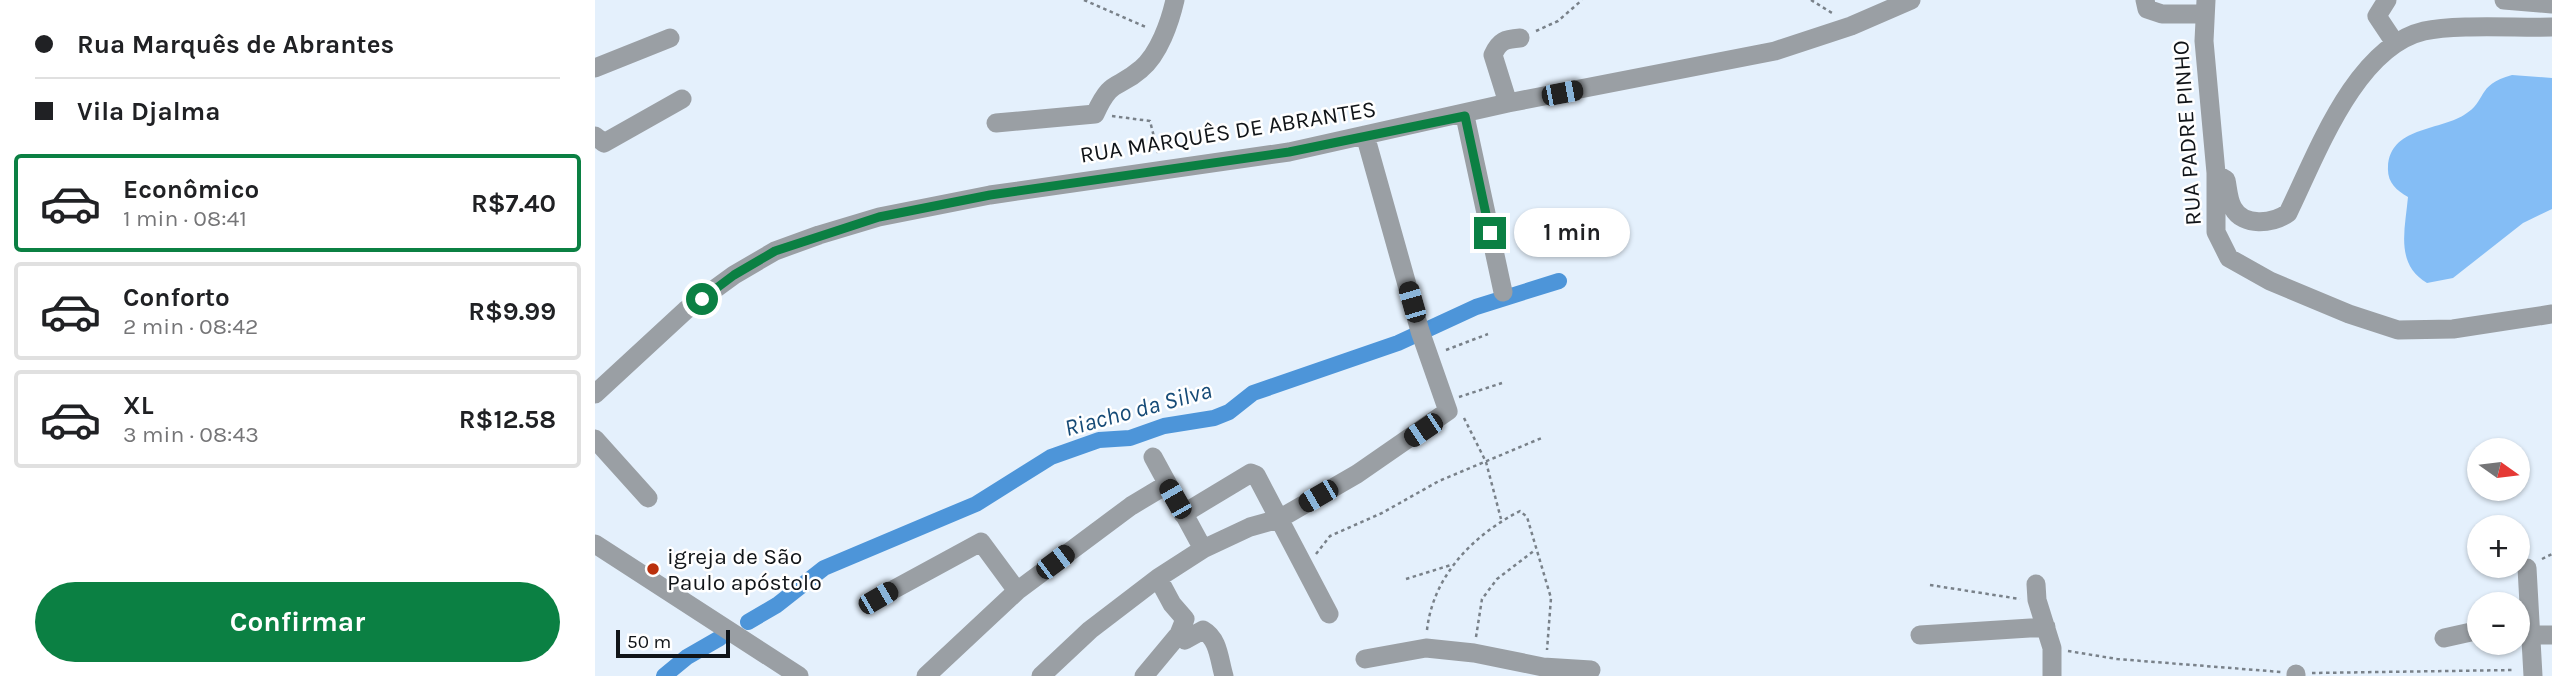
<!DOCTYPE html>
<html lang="pt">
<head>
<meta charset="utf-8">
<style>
  body { margin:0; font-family:Karla,sans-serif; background:#f2f2f2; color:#202124; height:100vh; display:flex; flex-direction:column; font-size:26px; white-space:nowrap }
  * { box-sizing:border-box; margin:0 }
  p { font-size:23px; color:#757577 }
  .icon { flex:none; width:38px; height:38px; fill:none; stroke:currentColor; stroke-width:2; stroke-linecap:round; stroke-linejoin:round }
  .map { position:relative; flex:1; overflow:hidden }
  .details { display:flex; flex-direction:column; background:#fff; width:595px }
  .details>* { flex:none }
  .banner { display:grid; align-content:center; height:154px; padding:0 35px; background:#fff }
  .needle { width:46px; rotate:104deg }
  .tools { position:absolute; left:1872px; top:438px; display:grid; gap:14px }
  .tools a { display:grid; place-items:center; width:63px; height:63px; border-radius:50%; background:#fff; box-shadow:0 2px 5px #0004; font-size:35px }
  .scale { position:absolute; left:21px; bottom:18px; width:114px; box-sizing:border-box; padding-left:7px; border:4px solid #101418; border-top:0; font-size:19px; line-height:24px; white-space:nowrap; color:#101418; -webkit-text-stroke:5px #fff; paint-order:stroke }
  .end { position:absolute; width:32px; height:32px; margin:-16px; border:9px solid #0b8043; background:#fff; box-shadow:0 0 0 4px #fff }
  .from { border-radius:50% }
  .bubble { position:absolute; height:49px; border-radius:24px; background:#fff; box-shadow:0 2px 5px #0004; font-size:23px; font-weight:700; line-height:49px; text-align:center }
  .car { position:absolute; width:21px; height:42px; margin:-21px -10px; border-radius:9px; box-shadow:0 0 5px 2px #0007; background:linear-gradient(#222 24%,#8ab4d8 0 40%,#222 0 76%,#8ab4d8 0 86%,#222 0) }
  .banner b { display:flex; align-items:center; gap:24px; height:66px; font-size:26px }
  .banner b+b { border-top:2px solid #e0e0e0 }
  .banner i { width:18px; height:18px; background:#202124 }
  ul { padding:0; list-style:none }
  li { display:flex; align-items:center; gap:21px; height:98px; margin:0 14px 10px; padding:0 21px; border:4px solid #e0e0e0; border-radius:7px }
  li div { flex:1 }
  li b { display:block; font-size:26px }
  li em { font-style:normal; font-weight:700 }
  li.current { border-color:#0b8043 }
  li>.icon { width:63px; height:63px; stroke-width:1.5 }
  .primary-button { display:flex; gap:14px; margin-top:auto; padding:14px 35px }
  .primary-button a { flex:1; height:80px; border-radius:42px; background:#0b8043; color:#fff; font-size:28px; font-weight:700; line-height:80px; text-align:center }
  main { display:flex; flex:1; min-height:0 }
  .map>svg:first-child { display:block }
</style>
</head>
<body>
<main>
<section class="details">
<div class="banner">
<b><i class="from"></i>Rua Marquês de Abrantes</b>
<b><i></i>Vila Djalma</b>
</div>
<ul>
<li class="current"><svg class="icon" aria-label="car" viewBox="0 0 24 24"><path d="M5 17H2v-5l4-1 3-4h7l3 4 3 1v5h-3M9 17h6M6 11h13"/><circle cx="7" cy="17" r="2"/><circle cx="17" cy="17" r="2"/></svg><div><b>Econômico</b><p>1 min · 08:41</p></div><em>R$7.40</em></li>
<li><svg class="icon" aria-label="car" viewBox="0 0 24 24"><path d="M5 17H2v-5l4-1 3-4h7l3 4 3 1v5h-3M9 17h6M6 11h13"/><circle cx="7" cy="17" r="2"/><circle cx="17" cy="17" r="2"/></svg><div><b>Conforto</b><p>2 min · 08:42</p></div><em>R$9.99</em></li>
<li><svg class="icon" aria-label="car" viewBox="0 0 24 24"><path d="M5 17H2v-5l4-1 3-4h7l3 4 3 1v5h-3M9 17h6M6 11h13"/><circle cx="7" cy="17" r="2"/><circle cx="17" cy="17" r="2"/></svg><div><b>XL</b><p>3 min · 08:43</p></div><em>R$12.58</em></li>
</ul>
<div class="primary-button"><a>Confirmar</a></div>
</section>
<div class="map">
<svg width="1957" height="676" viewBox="0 0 1957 676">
  <rect width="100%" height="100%" fill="#e4f0fc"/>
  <path fill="#84bdf5" d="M1917 75 1957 78V209L1928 223 1858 278 1832 283C1800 264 1810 230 1813 197 1801 190 1792 182 1793 167 1795 127 1843 131 1869 115 1893 101 1880 85 1917 75Z"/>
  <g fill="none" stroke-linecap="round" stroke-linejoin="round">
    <path stroke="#4d95d9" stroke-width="16" d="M153 622 182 605 229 568 381 504 456 457 504 440 535 438 569 426 619 418 634 412 658 393 803 343 881 307 964 281
      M69 676 92 657 125 638"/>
    <path stroke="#798189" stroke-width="2.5" stroke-dasharray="3.5 3.5" stroke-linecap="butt" d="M489 0 553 28
      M1216 0 1237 13
      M941 31 963 21 987 0
      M517 116 555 121 563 153
      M851 350 893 334
      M864 397 907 383
      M869 418 891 462 906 519
      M721 554 735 536 787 513 844 481 949 437
      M1947 559 1957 554
      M811 579 856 565
      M1335 585 1425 599
      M832 630C838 576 878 535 925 511L932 517 956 598 952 650
      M881 637 887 599 902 579 940 550
      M1473 651 1522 659 1686 672
      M1717 673 1920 670"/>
    <path stroke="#9a9fa4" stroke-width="19" d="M1550 0 1552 9 1567 14H1610
      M1611 0 1609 41 1621 173V232L1634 258 1675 281 1754 314 1803 330 1858 329 1957 314
      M1792 0 1782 16 1800 43
      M1909 0 1957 4
      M0 68 75 38
      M913 103 898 55C904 41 910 39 925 38
      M870 116 908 292
      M401 123 500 114C517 77 521 91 546 69 564 54 575 22 580 0
      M0 136 9 143 87 99
      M1621 174 1631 180C1633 189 1633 200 1638 208 1648 227 1678 224 1693 213 1721 156 1760 47 1829 31 1861 24 1922 28 1957 27
      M0 394 91 310 139 275 180 251 224 235 284 217 395 195 694 152 913 103 1180 51 1256 26 1316 0
      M0 439 53 498
      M558 457 608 549
      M588 514 656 473 661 475 734 614
      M0 544 204 676
      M1932 568 1938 676
      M563 578 577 604 590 619 584 634 590 640 608 630C624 639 624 660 629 676
      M1441 584 1442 600 1457 648V676
      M283 598 386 542 422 591
      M1325 635 1451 627
      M1936 635H1957
      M1849 638 1885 630
      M770 659 831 648 879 653 948 667 996 670
      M1701 674V676
      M331 676 422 591 536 506 571 485
      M446 676 495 630 563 578 608 549 655 527 684 519 762 474 853 411 825 331 770 135
      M549 676 584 634"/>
  </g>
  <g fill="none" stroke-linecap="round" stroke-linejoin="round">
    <path stroke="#0b8043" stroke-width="9" d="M107 299 139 275 180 251 284 217 395 195 694 152 870 116 895 233"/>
  </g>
  <circle fill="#ba300c" stroke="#fff" stroke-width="2.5" cx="58" cy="569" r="7"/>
  <g text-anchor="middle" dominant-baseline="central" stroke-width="5" stroke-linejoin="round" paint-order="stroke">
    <g font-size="23" fill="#101418" stroke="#fff">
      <text transform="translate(633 132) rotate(-9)">RUA MARQUÊS DE ABRANTES</text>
      <text transform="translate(1592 133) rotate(-94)">RUA PADRE PINHO</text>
    </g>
    <g font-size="23" fill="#101418" stroke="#fff" text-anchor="start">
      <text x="72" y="556">igreja de São<tspan x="72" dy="26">Paulo apóstolo</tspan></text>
    </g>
    <g font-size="24" font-style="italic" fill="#164b77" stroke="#fff">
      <text transform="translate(543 409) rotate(-15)">Riacho da Silva</text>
    </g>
  </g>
</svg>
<div class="tools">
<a><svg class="needle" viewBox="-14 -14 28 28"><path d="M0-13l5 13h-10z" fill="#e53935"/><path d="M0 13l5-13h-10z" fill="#757577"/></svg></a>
<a>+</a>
<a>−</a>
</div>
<div class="scale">50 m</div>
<i class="end from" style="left:107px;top:299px"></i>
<i class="end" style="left:895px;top:233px"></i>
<div class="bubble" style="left:919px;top:208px;width:116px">1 min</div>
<i class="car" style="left:967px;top:93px;rotate:79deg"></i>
<i class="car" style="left:817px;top:302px;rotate:344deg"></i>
<i class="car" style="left:828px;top:430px;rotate:236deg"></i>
<i class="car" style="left:723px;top:496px;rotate:240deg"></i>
<i class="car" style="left:580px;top:499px;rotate:330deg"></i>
<i class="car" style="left:460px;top:562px;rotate:53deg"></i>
<i class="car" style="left:283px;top:598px;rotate:60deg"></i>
</div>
</main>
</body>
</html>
